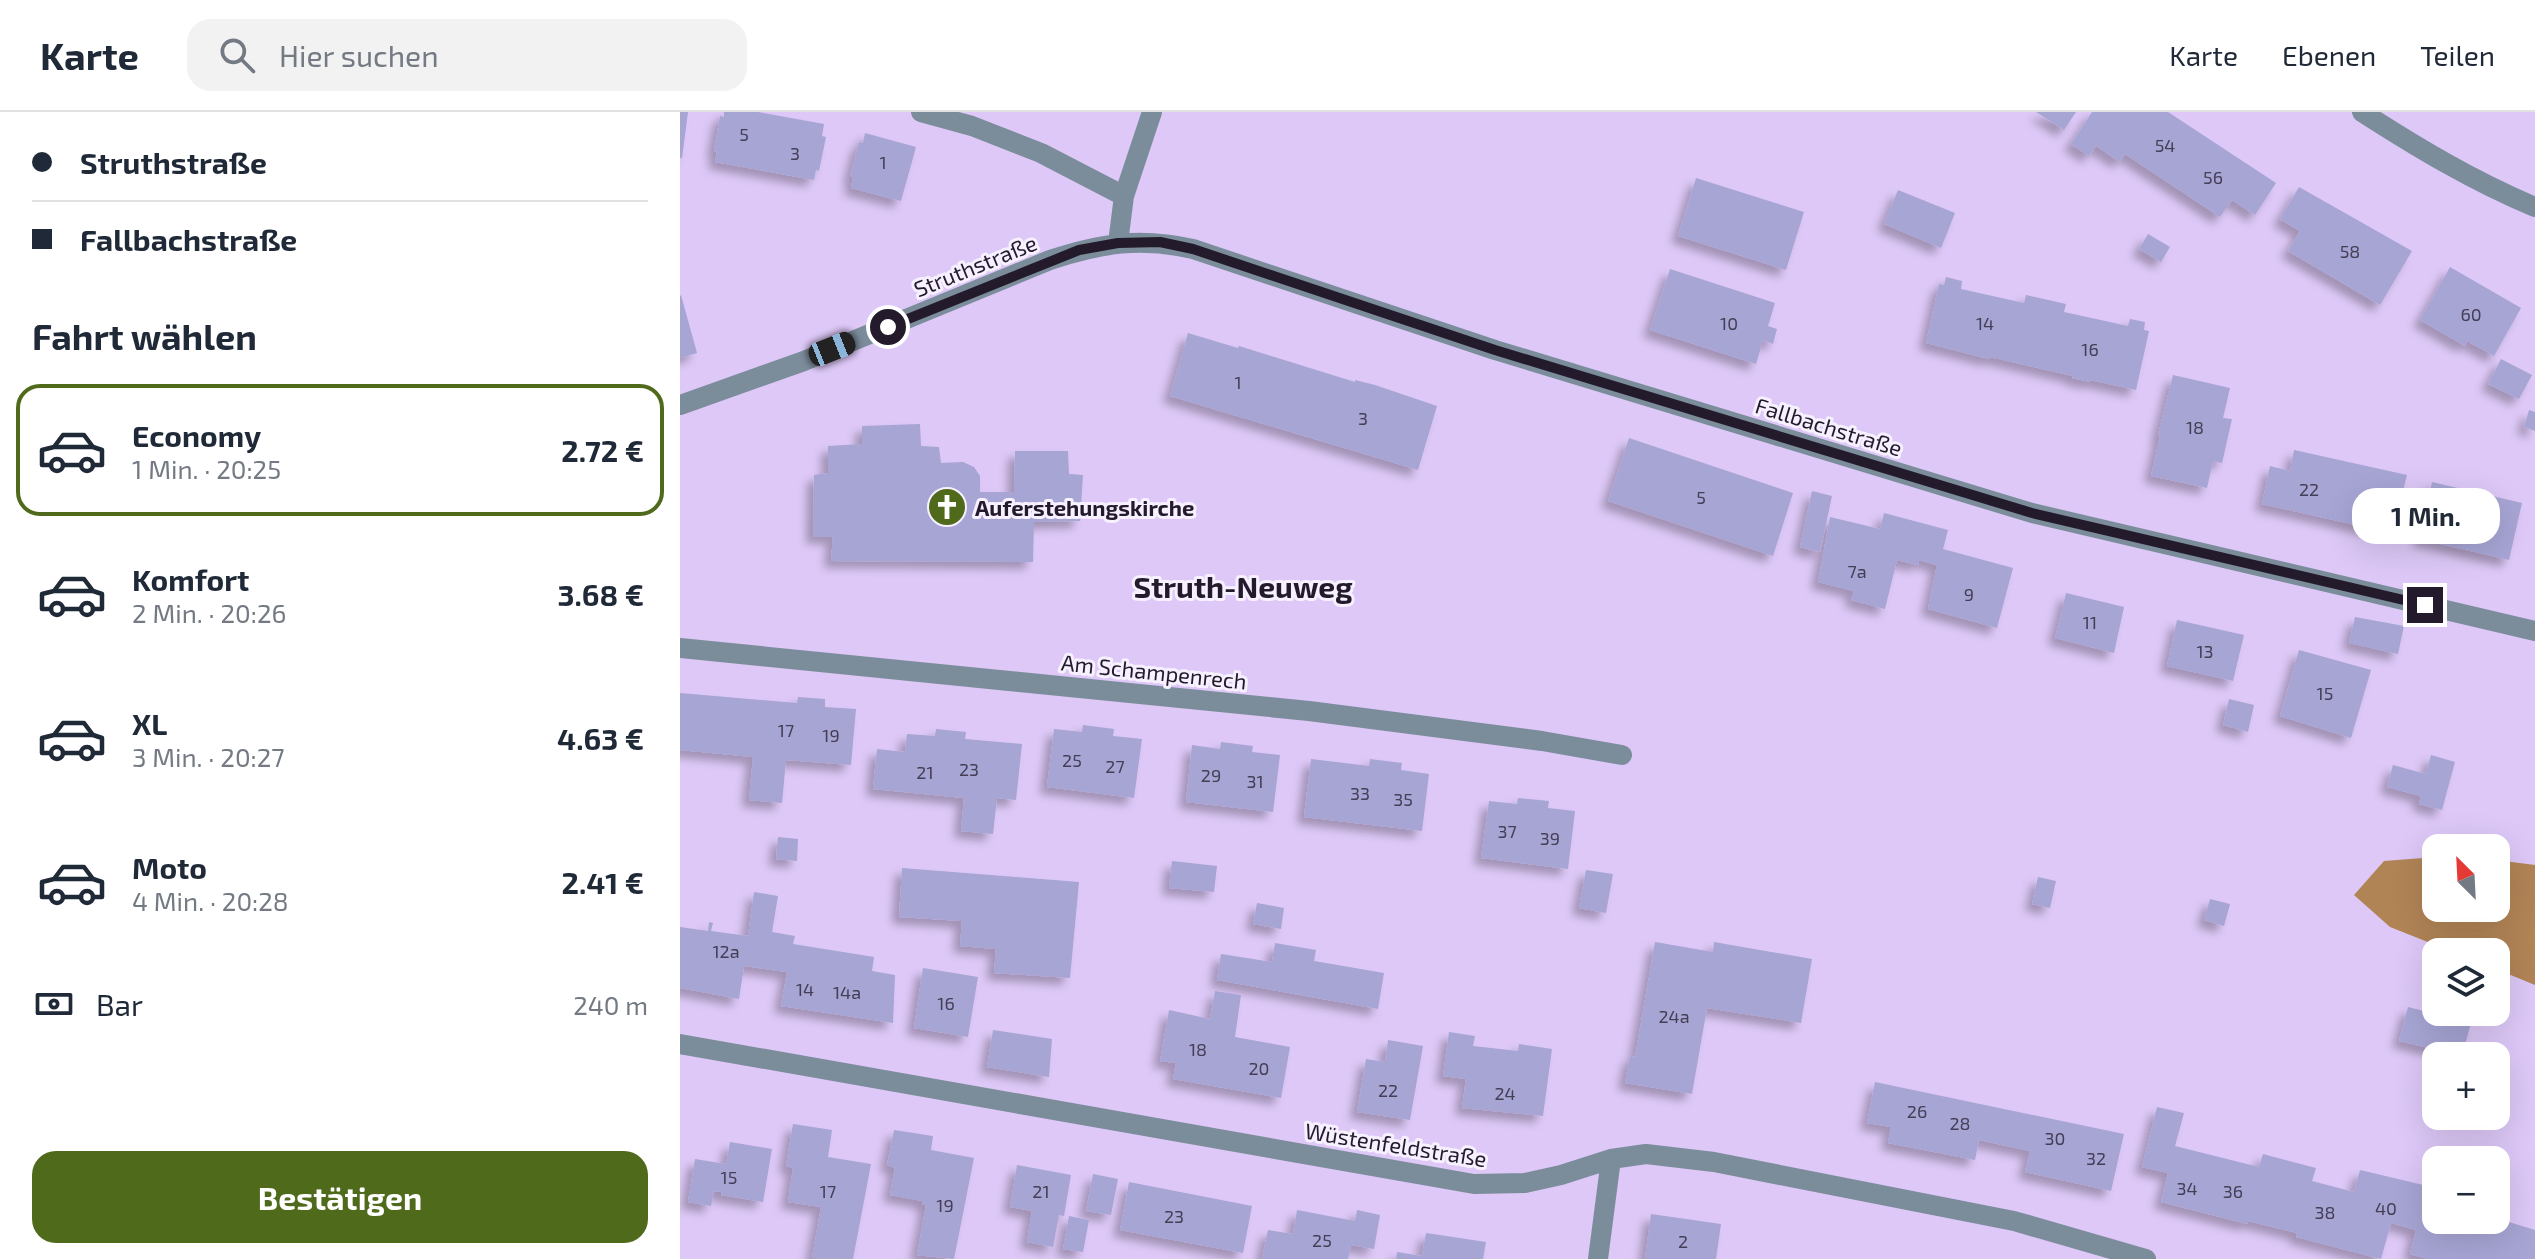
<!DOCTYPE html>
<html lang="de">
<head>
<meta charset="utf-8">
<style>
  body { margin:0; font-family:"Exo 2",sans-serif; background:#f2f2f3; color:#1f2937; height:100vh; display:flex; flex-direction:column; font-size:30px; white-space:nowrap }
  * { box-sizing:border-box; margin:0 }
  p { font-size:26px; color:#747a83 }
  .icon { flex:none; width:44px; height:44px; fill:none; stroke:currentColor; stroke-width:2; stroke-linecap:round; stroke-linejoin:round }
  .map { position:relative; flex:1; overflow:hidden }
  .drawer { display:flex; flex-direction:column; background:#fff; width:680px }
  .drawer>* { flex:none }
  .hud { display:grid; align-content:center; height:176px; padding:0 32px; background:#fff }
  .needle { width:52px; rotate:336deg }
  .fabs { position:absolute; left:1742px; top:722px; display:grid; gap:16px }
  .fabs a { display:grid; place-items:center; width:88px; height:88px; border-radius:16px; background:#fff; box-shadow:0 8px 32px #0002; font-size:40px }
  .end { position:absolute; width:36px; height:36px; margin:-18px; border:10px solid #231b2c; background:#fff; box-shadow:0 0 0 4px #fff }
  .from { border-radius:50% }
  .bubble { position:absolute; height:56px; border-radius:24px; background:#fff; box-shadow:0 8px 32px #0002; font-size:26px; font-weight:700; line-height:56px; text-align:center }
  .car { position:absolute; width:24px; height:48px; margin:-24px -12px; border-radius:10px; box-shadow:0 0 6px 2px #0007; background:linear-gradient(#222 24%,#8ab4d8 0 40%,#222 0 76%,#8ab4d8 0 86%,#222 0) }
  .hud b { display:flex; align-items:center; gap:28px; height:76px; font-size:30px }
  .hud b+b { border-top:2px solid #e0e1e3 }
  .hud i { width:20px; height:20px; background:#1f2937 }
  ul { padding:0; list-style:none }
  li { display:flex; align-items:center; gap:24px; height:132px; margin:0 16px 12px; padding:0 16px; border:4px solid transparent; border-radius:24px }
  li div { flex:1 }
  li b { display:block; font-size:30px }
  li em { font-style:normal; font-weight:700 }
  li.active { border-color:#506a1b }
  li>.icon { width:72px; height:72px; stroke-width:1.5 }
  h2 { padding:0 32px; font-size:36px; line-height:96px }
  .pay { display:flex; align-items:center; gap:20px; height:88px; padding:0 32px; font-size:30px }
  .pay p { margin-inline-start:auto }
  .action { display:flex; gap:16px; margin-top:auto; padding:16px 32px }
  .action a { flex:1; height:92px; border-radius:24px; background:#506a1b; color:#fff; font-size:32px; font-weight:700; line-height:92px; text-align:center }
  header { display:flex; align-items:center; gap:48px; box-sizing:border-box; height:112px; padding:0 40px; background:#fff; border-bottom:2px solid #e0e1e3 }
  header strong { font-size:38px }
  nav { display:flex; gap:44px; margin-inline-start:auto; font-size:28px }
  .search { width:560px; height:72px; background:#f2f2f3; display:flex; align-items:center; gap:20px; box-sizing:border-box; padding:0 28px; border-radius:24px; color:#747a83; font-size:30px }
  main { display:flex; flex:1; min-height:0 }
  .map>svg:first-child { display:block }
</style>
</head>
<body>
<header>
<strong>Karte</strong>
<div class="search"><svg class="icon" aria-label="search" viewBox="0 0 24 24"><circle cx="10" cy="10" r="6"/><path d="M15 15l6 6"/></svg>Hier suchen</div>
<nav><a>Karte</a><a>Ebenen</a><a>Teilen</a></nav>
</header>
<main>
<section class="drawer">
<div class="hud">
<b><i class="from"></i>Struthstraße</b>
<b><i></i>Fallbachstraße</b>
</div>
<h2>Fahrt wählen</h2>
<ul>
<li class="active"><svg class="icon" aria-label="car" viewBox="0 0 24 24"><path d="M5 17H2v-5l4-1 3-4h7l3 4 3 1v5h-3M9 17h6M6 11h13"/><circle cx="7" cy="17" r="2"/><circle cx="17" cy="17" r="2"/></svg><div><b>Economy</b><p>1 Min. · 20:25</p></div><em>2.72 €</em></li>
<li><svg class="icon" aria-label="car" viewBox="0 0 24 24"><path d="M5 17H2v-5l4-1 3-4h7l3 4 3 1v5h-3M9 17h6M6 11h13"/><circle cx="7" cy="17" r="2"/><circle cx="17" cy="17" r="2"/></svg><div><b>Komfort</b><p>2 Min. · 20:26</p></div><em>3.68 €</em></li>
<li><svg class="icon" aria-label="car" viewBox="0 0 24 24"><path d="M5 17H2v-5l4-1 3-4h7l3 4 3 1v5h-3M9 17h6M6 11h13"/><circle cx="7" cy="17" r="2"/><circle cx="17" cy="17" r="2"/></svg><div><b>XL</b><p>3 Min. · 20:27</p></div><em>4.63 €</em></li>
<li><svg class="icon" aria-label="car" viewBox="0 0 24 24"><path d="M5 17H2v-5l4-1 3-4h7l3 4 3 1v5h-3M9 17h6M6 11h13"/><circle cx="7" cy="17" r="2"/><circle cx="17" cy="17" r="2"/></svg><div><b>Moto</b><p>4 Min. · 20:28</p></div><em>2.41 €</em></li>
</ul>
<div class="pay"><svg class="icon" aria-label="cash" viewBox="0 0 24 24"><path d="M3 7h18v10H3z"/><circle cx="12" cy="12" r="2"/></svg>Bar<p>240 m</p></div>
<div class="action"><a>Bestätigen</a></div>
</section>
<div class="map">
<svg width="1855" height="1147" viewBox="0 0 1855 1147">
  <defs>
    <filter id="shadow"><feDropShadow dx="-7" dy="7" stdDeviation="4" flood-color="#0004"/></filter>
  </defs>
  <rect width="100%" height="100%" fill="#ddc8f7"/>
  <path fill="#b18456" d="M1756 745V796H1816V748L1855 753V873L1816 857V840H1773L1710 815 1674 783 1704 749Z"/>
  <path fill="#a7a5d4" filter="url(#shadow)" d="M0 0H8L2 46H0Z
    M44 0H78L144 12 142 24 146 25 139 59 136 58 134 68 35 50 37 40 34 39 40 4 44 5Z
    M1356 0H1396L1384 18Z
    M1412 0H1488L1596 71 1575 103 1552 88 1540 105 1445 42 1440 50 1416 34 1409 44 1391 32Z
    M185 21 236 35 221 89 171 76 173 65H170L179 30 183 31Z
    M1016 66 1124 100 1106 158 998 124Z
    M1619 75 1732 139 1700 193 1608 139 1620 119 1600 107Z
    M1218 78 1275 101 1261 136 1204 112Z
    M1468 122 1490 135 1481 150 1459 137Z
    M1770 155 1841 196 1814 244 1787 229 1785 234 1740 208Z
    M990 157 1095 191 1088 214 1097 217 1093 232 1083 228 1076 252 970 218Z
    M1266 165 1282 169 1281 177 1344 191 1346 183 1386 192 1384 200 1448 214 1450 207 1465 210 1464 218 1469 219 1456 278 1410 268V270L1392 266 1393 264 1310 245 1309 247 1246 231 1259 172 1264 173Z
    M1 183 17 241 0 246V184Z
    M508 221 558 236 559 234 675 270V268L695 273 757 294 738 358 490 284Z
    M1821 247 1852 263 1839 287 1808 272Z
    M1493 263 1550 276 1543 306 1552 307 1542 351 1533 349 1527 376 1471 364 1480 324 1478 323Z
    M1849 298 1855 300V319L1844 315Z
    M240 312 241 334 259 335 261 351 283 350 294 355 300 364V380H334L335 339H388L389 362 403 363 400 409 354 410 353 450 151 449 153 425H133L134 363 148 361V334L182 332V314Z
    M949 326 1113 381 1093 444 928 389Z
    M1614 338 1727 363 1716 407 1696 402 1693 417 1582 392 1590 354 1610 359Z
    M1752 370 1842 391 1829 448 1739 427Z
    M1132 379 1152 384 1140 440 1120 435Z
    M1204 401 1268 418 1263 437 1333 456 1317 516 1248 497 1257 453 1239 448 1238 453 1217 448 1205 497 1171 488 1174 479 1138 470 1150 405 1200 417Z
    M1386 481 1444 495 1434 541 1375 526Z
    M1675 505 1724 514 1718 542 1669 531Z
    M1497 508 1564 523 1553 569 1487 554Z
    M1619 538 1691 558 1671 626 1600 604Z
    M0 581 117 591 118 585 145 587V595L176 597 171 653 106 648 102 691 69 688 73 645 0 638Z
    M1549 587 1574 593 1568 620 1543 613Z
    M403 613 434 617 433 624 462 627 454 686 367 675 374 617 402 620Z
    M256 617 286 620 285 627 342 632 336 688 317 686 313 722 281 719 284 686 193 677 197 637 225 640 227 622 255 624Z
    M541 630 573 634 572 640 600 643 593 700 506 690 512 633 540 637Z
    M1751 643 1775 650 1762 698 1739 692 1741 684 1707 675 1713 653 1746 662Z
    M631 647 689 654 690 647 722 651 721 658 749 662 742 719 624 705Z
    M838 686 869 689 868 696 895 699 888 757 801 746 809 689 837 692Z
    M98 725 118 727 117 749 96 747Z
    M492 749 537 754 534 780 489 776Z
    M222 756 399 770 390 866 314 861 316 837 280 834 282 809 219 805Z
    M906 758 933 762 926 801 899 796Z
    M1358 765 1376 769 1370 796 1352 792Z
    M74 780 98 784 92 820 115 824 113 832 194 845 192 859 215 863 213 911 101 894 107 860 64 854 59 887 0 876V815L28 819 29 810 33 811 31 819 68 824Z
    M1530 787 1550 792 1544 814 1524 808Z
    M577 791 604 796 601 817 573 812Z
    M975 830 1033 840 1034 830 1132 847 1121 911 1027 896 1012 982 945 971 950 944 955 945Z
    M595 831 636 838 634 849 704 861 698 897 537 868 541 842 592 850Z
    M243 856 298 865 288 925 234 916Z
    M535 879 561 883 555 925 610 935 601 986 493 967 496 951 480 949 489 898 530 907Z
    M1728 895 1791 911 1782 944 1719 929Z
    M313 918 372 927 369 965 307 955Z
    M769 920 795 924 793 934 838 939 839 932 872 937 863 1004 782 996 786 967 763 964Z
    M708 928 743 934 730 1008 677 1000 686 947 705 950Z
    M1195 970 1444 1022 1431 1079 1345 1060 1350 1039 1299 1028 1295 1048 1208 1031 1211 1015 1187 1011Z
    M1477 995 1504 1001 1495 1034 1579 1055 1583 1042 1609 1049 1636 1056 1632 1069 1674 1080 1680 1058 1756 1076V1108L1816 1106 1855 1118V1147H1748L1730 1142 1736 1118 1711 1111 1701 1147 1616 1125 1617 1121 1568 1109 1567 1112 1481 1090 1488 1061 1462 1055Z
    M113 1012 152 1018 148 1045 191 1052 173 1147 132 1146 141 1095 108 1090 113 1056 106 1054Z
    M214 1018 253 1024 251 1038 294 1046 274 1147 237 1143 246 1093 242 1092V1089L210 1083 215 1056 207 1053Z
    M50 1030 92 1037 83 1090 41 1083 42 1080 34 1079 31 1094 8 1090 15 1047 46 1052Z
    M337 1053 391 1063 384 1104 379 1103 373 1135 347 1130 352 1099 330 1095Z
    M413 1062 438 1067 431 1103 406 1099Z
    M449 1070 572 1094 563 1141 440 1118Z
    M617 1098 675 1109 677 1098 700 1103 694 1137 671 1133 668 1147H582L588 1118 613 1122Z
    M971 1102 1041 1112 1036 1147H965Z
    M389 1104 409 1108 403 1140 383 1137Z
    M746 1121 806 1130 803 1147H716L717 1140 742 1144Z"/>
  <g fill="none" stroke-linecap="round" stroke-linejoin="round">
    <path stroke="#7b8c9b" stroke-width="20" d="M241 0 292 14 361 41 444 84
      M1682 0C1738 36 1793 69 1855 95
      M438 131 444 84 472 0
      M0 293 124 249 370 148C421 131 461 125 513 137L815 238 1352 401 1855 519
      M0 536 629 599 862 629 942 643
      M0 932 794 1072 845 1071 881 1063 931 1047 966 1042 1034 1050 1334 1109 1466 1147
      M918 1147 931 1047"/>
  </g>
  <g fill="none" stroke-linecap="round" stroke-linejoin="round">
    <path stroke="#231b2c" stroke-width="10" d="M208 215 399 138 438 131 480 130 513 137 815 238 1352 401 1745 493"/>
  </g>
  <defs>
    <g id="church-disc" transform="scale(2)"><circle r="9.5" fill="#506a1b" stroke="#f7f0ff"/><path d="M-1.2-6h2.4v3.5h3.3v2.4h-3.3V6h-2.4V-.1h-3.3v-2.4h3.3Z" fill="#fff"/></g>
  </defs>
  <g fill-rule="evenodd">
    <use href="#church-disc" x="267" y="395"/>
  </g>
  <g text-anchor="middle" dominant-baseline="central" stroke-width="6" stroke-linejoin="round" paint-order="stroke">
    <g font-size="18" fill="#443e56">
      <text x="64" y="22">5</text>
      <text x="1485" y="33">54</text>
      <text x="115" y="41">3</text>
      <text x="203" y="50">1</text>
      <text x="1533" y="65">56</text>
      <text x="1670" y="139">58</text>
      <text x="1791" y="202">60</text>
      <text x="1049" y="211">10</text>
      <text x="1305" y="211">14</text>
      <text x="1410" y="237">16</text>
      <text x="558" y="270">1</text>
      <text x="683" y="306">3</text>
      <text x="1515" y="315">18</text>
      <text x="1629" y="377">22</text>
      <text x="1021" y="385">5</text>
      <text x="1177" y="459">7a</text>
      <text x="1289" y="482">9</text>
      <text x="1410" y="510">11</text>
      <text x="1525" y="539">13</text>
      <text x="1645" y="581">15</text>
      <text x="106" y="618">17</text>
      <text x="151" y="623">19</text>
      <text x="392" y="648">25</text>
      <text x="435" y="654">27</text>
      <text x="289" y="657">23</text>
      <text x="245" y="660">21</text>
      <text x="531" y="663">29</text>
      <text x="575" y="669">31</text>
      <text x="680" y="681">33</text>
      <text x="723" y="687">35</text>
      <text x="827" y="719">37</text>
      <text x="870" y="726">39</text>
      <text x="46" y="839">12a</text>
      <text x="125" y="877">14</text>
      <text x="167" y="880">14a</text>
      <text x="266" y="891">16</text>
      <text x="994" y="904">24a</text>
      <text x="518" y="937">18</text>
      <text x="579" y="956">20</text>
      <text x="708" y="978">22</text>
      <text x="825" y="981">24</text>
      <text x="1237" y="999">26</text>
      <text x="1280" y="1011">28</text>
      <text x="1375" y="1026">30</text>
      <text x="1416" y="1046">32</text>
      <text x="49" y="1065">15</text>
      <text x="1507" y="1076">34</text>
      <text x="148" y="1079">17</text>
      <text x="361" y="1079">21</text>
      <text x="1553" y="1079">36</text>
      <text x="265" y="1093">19</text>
      <text x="1706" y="1096">40</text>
      <text x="1645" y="1100">38</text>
      <text x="494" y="1104">23</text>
      <text x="642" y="1128">25</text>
      <text x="1003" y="1129">2</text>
    </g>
    <g font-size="22" fill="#231b2c" stroke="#f7f0ff">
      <text transform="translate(295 153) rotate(-22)">Struthstraße</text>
      <text transform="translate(1149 314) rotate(17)">Fallbachstraße</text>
      <text transform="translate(474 559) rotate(6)">Am Schampenrech</text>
      <text transform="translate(716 1032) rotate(9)">Wüstenfeldstraße</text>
    </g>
    <g font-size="22" font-weight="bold" fill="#231b2c" stroke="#f7f0ff" text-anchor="start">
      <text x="295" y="395">Auferstehungskirche</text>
    </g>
    <g font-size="30" font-weight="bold" fill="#231b2c" stroke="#f7f0ff">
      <text x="563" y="474">Struth-Neuweg</text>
    </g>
  </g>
</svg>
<div class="fabs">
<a><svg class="needle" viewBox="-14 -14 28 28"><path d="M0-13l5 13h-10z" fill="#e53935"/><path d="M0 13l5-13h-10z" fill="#747a83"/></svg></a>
<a><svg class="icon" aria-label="layers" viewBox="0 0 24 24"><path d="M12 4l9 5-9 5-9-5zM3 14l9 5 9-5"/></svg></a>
<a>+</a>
<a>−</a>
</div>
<i class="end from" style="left:208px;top:215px"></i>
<i class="end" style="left:1745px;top:493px"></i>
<div class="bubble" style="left:1672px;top:376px;width:148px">1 Min.</div>
<i class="car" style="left:152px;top:237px;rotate:68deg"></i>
</div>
</main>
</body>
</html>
